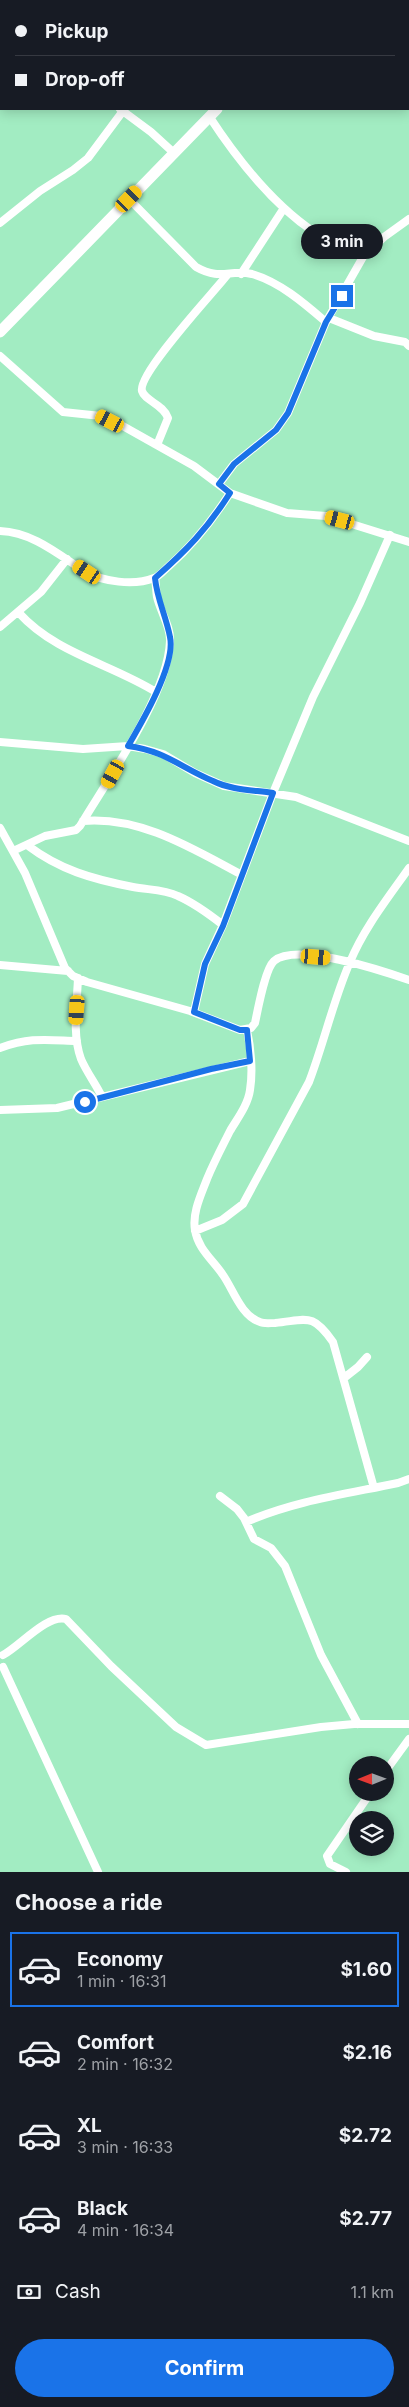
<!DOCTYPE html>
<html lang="en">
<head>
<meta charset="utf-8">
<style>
  body { margin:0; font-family:Inter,sans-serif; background:#20242c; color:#f1f3f6; height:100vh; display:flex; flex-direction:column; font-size:19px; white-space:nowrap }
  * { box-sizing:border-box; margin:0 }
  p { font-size:16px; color:#9ea1a6 }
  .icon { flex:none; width:28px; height:28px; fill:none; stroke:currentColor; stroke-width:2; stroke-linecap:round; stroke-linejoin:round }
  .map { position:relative; height:1872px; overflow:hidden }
  .drawer { display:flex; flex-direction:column; background:#171b24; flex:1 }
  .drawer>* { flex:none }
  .guide { position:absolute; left:0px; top:0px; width:410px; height:110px; box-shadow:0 2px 12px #0003; display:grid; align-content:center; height:110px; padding:0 15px; background:#171b24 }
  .needle { width:32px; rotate:269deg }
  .buttons { position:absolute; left:349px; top:1756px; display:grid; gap:10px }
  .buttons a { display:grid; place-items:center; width:45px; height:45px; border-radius:50%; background:#171b24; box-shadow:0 2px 12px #0003; font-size:25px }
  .end { position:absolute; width:22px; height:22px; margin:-11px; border:6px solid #1a73e8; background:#fff; box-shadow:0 0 0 2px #fff }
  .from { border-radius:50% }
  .bubble { position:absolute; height:35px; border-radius:18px; background:#171b24; box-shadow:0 2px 12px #0003; font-size:16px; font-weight:700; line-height:35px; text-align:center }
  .car { position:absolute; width:15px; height:30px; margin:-15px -8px; border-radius:6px; box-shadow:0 0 4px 1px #0007; background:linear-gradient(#f5c518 24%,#345 0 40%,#f5c518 0 76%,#345 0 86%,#f5c518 0) }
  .guide b { display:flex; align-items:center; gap:18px; height:48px; font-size:19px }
  .guide b+b { border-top:1px solid #363941 }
  .guide i { width:12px; height:12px; background:#f1f3f6 }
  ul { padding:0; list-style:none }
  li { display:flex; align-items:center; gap:15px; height:75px; margin:0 10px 8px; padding:0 5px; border:2px solid transparent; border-radius:0px }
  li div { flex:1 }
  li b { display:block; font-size:19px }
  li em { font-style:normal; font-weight:700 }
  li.selected { border-color:#1a73e8 }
  li>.icon { width:45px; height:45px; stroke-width:1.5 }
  h2 { padding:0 15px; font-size:22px; line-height:60px }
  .pay { display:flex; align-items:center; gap:12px; height:55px; padding:0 15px; font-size:19px }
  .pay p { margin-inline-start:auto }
  .action { display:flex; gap:10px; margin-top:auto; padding:10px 15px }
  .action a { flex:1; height:58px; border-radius:30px; background:#1a73e8; color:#fff; font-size:20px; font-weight:700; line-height:58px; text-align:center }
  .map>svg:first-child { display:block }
</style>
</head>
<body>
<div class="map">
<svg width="409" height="1872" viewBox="0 0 409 1872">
  <rect width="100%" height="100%" fill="#a2ecc2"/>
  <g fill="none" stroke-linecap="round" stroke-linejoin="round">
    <path stroke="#fff" stroke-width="8" d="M74 0V1
      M220 0V1
      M402 0 403 1
      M0 30H1
      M0 87H1
      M120 109 151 132 174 153
      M209 116C237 159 271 203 314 232 329 243 348 248 366 254
      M129 199 196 267C221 281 229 269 252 274 280 282 305 304 326 322
      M0 223 40 191 73 170 88 158 123 111
      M241 274 284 208
      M329 318 374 336 405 342 409 346
      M0 356 63 412 101 416 121 425 194 466 230 493 287 513 326 516 409 542
      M157 445 168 418C163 404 145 401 142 391 137 374 214 292 228 274
      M219 484 234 464 276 430 288 413 326 322 363 257 384 237 409 219
      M0 531C32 532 58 554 84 571 103 582 134 586 154 578 160 576 165 569 169 566 194 544 212 521 230 493
      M19 613C55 653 111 664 156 692
      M0 627 41 592 67 559
      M0 742 83 749 128 746 145 749 163 754 195 773 224 786 296 797 409 841
      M83 821C141 816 193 849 242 875
      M0 828 25 873 65 968 73 976 87 982 190 1011 240 1030 251 1028 255 1023C258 1009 265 969 274 961 297 942 383 971 409 980
      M27 845C60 870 92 879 133 887 148 890 164 889 178 896 194 903 209 914 223 925
      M13 851 45 836 76 830 80 826C108 779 168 695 170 641 171 627 160 611 157 597 156 591 156 584 155 578
      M0 965 68 971
      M78 978C77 1004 72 1034 81 1059 87 1073 96 1084 102 1097
      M194 1012 205 964 223 925 273 793 313 697 360 603 390 535
      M247 1030C251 1048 253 1072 250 1090 248 1105 237 1119 230 1131 222 1147 214 1162 207 1179 201 1195 192 1213 195 1230 198 1249 213 1260 223 1275 233 1289 241 1316 260 1322 264 1324 270 1323 275 1323 307 1320 312 1312 333 1342L374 1488
      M0 1048C30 1037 46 1040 77 1041
      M0 1110 57 1108 250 1061
      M195 1231 222 1220 243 1204 309 1082C324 1043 333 1001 350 962 364 928 388 898 409 868
      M344 1378 358 1367 367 1357
      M220 1496 237 1509 244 1518 254 1539 271 1548 285 1566 321 1655 358 1724
      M246 1522C294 1501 346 1494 398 1483L409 1479
      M3 1655C20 1646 47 1614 66 1619L111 1666 176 1727 206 1745 321 1727 354 1724H409
      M3 1667 98 1872
      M385 1772 409 1739
      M346 1872 330 1864 327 1856 371 1792"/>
    <path stroke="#fff" stroke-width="11" d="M318 1 319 0
      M0 332 217 109"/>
  </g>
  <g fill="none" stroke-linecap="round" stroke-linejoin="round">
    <path stroke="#1a73e8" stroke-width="6" d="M85 1102 211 1069 250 1061 247 1030H240L194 1012 205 964 223 926 273 793C253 790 231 790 213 781 180 767 165 751 128 746 142 722 176 664 170 637 166 616 157 599 155 578 187 550 207 529 230 493L219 484 234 464 276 430 288 413 326 322 342 296"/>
  </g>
</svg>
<div class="buttons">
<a><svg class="needle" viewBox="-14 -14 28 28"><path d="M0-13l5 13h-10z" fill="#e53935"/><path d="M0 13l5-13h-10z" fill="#9ea1a6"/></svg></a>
<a><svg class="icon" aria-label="layers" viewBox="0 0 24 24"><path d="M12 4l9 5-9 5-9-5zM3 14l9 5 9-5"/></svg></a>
</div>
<i class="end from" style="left:85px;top:1102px"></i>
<i class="end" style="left:342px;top:296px"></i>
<div class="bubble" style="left:301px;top:224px;width:82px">3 min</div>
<i class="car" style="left:129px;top:199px;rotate:44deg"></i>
<i class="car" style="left:110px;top:421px;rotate:297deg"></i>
<i class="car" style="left:340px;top:520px;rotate:285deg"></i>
<i class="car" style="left:87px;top:572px;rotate:304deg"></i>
<i class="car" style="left:113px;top:774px;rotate:209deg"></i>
<i class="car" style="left:316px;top:957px;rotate:95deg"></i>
<i class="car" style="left:77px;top:1010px;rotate:184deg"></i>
<div class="guide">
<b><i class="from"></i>Pickup</b>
<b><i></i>Drop-off</b>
</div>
</div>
<section class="drawer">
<h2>Choose a ride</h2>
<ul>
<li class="selected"><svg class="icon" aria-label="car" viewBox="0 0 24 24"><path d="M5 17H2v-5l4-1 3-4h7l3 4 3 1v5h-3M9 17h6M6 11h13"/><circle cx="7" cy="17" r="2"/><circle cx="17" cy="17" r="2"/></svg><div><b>Economy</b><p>1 min · 16:31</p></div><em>$1.60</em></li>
<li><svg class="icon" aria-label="car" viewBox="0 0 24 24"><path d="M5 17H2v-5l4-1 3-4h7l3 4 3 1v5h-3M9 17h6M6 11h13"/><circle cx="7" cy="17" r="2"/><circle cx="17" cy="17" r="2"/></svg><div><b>Comfort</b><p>2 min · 16:32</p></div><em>$2.16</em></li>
<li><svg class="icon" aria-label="car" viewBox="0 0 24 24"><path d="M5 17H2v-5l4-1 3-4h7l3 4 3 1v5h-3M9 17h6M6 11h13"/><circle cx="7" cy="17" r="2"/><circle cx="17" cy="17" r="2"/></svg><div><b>XL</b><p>3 min · 16:33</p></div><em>$2.72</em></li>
<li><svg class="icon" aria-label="car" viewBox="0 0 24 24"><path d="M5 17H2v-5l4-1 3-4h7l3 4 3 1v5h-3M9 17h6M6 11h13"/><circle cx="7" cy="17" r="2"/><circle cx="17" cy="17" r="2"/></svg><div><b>Black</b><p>4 min · 16:34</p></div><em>$2.77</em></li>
</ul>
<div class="pay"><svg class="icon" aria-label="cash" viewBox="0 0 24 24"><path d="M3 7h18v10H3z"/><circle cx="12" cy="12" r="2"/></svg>Cash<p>1.1 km</p></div>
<div class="action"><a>Confirm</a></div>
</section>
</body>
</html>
